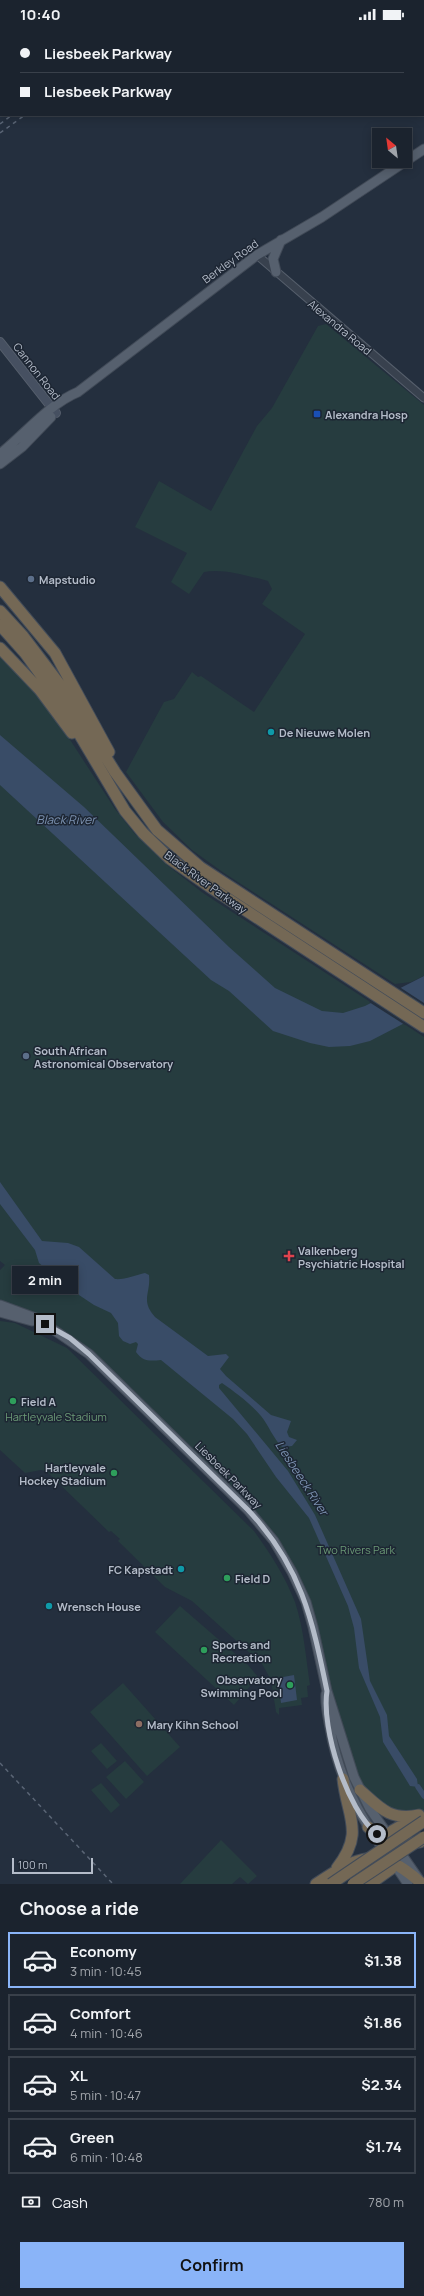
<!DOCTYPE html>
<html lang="en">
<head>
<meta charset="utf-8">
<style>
  body { margin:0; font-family:Manrope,sans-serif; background:#282f3a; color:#f1f3f6; height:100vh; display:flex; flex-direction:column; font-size:15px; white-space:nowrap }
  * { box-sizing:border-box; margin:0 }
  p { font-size:13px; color:#a0a4aa }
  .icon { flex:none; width:22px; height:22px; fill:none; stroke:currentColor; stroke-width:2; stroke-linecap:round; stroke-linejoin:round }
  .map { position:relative; height:1856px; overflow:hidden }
  .drawer { display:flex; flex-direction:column; background:#1b232e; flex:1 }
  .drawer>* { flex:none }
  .hud { position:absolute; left:0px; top:0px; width:424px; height:88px; box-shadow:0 2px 10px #0003,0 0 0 1px #39404a; display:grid; align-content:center; height:88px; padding:0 20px; background:#1b232e }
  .needle { width:26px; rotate:331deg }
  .fabs { position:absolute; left:372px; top:100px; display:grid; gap:8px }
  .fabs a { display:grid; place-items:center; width:40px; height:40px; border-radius:0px; background:#1b232e; box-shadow:0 2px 10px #0003,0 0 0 1px #39404a; font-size:20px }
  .scale { position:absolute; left:12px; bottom:10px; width:81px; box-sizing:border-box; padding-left:4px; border:2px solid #b4bcc9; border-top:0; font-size:11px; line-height:14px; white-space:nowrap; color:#b4bcc9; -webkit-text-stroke:3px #1d2633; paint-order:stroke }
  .end { position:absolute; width:18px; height:18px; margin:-9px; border:5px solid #b4bcc9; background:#111; box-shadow:0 0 0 2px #111 }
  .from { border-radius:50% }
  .bubble { position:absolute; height:28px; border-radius:0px; background:#1b232e; box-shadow:0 2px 10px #0003,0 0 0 1px #39404a; font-size:13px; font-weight:700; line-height:28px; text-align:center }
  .hud b { display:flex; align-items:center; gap:14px; height:38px; font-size:15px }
  .hud b+b { border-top:1px solid #39404a }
  .hud i { width:10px; height:10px; background:#f1f3f6 }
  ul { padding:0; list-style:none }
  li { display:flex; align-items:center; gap:12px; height:56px; margin:0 8px 6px; padding:0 12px; border:2px solid #39404a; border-radius:0px }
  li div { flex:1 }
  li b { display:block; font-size:15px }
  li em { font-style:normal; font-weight:700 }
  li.on { border-color:#8ab4f8 }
  li>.icon { width:36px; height:36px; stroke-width:1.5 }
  h2 { padding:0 20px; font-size:18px; line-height:48px }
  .pay { display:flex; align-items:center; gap:10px; height:44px; padding:0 20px; font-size:15px }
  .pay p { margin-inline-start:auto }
  .action { display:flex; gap:8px; margin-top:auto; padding:8px 20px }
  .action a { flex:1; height:46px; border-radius:0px; background:#8ab4f8; color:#111; font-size:16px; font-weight:700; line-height:46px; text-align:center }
  .status { display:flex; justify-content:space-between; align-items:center; height:28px; padding:0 20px; background:#1b232e; direction:ltr }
  .status svg { height:11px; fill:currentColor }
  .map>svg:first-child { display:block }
</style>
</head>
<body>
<div class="status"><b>10:40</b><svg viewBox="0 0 49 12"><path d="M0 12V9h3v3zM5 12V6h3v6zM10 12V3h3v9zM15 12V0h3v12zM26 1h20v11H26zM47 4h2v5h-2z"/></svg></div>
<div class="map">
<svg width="424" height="1856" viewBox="0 0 424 1856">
  <rect width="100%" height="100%" fill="#242f3e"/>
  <path fill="#263c3f" d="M326 296 424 377V948L411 954 395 956 224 845 192 822 163 794 126 744 164 674 174 671 192 644 198 649 201 648 254 684 305 606 262 576 272 561 268 553C248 548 223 540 204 544L189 566 171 554 187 525 135 499 159 453 211 483 257 398 272 380 318 298Z
    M0 626 52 684 115 781 135 806 167 837 203 865 424 1009V1784L406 1789 360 1762 313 1599 274 1513 77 1316 0 1277V1242L5 1237 0 1233Z
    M0 1293 15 1295 67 1320 254 1503C270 1525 285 1548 295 1574 304 1601 306 1631 310 1657L307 1658 308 1669 301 1670 302 1677 279 1680V1687L276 1684 271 1652 262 1636 192 1573 165 1559 118 1513 120 1511 111 1503 109 1504 46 1443 41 1442 25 1445 0 1422Z
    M180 1578 248 1637 258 1649 234 1677 155 1604Z
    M123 1655 180 1719 147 1748 90 1684Z
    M101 1715 117 1733 107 1741 91 1723Z
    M125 1733 144 1754 126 1771 106 1749Z
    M101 1755 120 1777 111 1785 91 1762Z
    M221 1812 257 1848 248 1856 240 1849 232 1856H180Z"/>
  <path fill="#394c67" d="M0 707 84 779 229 919 275 960 322 983 343 985 365 978 424 948V985L370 1013 350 1018 329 1019 310 1015 273 1003 229 963 211 952 0 757Z
    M0 1154 42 1213 68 1215 79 1219 115 1251C124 1252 136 1247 145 1245L149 1247C151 1266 140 1272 155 1289L208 1328 226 1326 229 1329 220 1341 226 1348 271 1387 291 1393 287 1404 289 1409 297 1412 292 1418 282 1419C273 1410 269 1398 261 1388 251 1376 235 1364 222 1355L219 1357V1360L288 1443 315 1487 361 1591 370 1653 387 1687 389 1708 417 1751 418 1759 410 1758 383 1714 380 1689 359 1640 354 1600 348 1578 309 1490 276 1449 247 1406 233 1391 161 1332C150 1333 143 1334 136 1324L138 1316 136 1314 130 1316 123 1313 119 1308 118 1295 111 1285 94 1277 73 1263 39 1235 35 1222 0 1176Z
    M294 1647 297 1672 281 1675 278 1650Z"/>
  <path fill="#242f3e" d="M398 958 424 975V987L405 997 369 974Z"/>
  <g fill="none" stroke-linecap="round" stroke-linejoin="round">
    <path stroke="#394c67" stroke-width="5.5" d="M418 1759 424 1768"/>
    <g stroke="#565f6c" stroke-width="9">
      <path id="tertiary" d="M257 227 424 370"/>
    </g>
    <g stroke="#565f6c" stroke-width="10">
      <path id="secondary" d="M0 314 56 385"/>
    </g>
    <g stroke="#414a57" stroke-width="11">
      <path id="primary" d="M276 244 273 231 281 212
        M0 426C25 406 49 376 78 364L257 227 322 189 424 121
        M0 436 22 419 51 389
        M0 1277 38 1291 89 1326 248 1482 274 1513 292 1544 306 1574 313 1599 327 1663 354 1749 370 1781 418 1850
        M0 1284 32 1293
        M326 1666C325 1677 328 1689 330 1700 338 1748 358 1786 386 1825
        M395 1837 408 1856"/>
    </g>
    <g stroke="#434c59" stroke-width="13">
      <path id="motorway" d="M0 559 55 625 109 724
        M0 583 23 608 64 662 115 744 157 802 200 839 424 985
        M0 597 25 625 59 672 125 783 143 805 170 831 210 859 424 999
        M0 620 40 662 72 705
        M360 1762C380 1780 390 1793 419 1787
        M368 1799C382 1811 401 1818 420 1814
        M390 1830 392 1803 415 1790
        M337 1840C365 1804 347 1789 343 1751
        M316 1856C359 1827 379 1817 421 1855
        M370 1856 391 1841 393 1826"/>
    </g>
    <use href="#tertiary" stroke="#38414e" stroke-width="7"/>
    <use href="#secondary" stroke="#465061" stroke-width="8"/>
    <use href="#primary" stroke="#56606e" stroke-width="9"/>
    <use href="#motorway" stroke="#746855" stroke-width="11"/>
    <path stroke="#5a6575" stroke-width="1.5" stroke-dasharray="4 4" stroke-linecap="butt" d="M99 1 100 0
      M112 1 113 0
      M130 1 132 0
      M149 1 151 0
      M0 83 1 82
      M0 96 12 87
      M0 105 25 87
      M0 1735 113 1856"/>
    <g stroke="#434c59" stroke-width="13" stroke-linecap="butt">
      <path id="motorway-bridge" d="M331 1856 424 1793
        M353 1856 424 1809"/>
    </g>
    <use href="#motorway-bridge" stroke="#746855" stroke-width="11"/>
  </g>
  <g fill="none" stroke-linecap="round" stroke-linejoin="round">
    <path stroke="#b4bcc9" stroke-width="5" d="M45 1296 70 1310 89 1326 248 1482C301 1538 312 1590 327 1663 321 1700 347 1782 377 1806"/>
  </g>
  <rect fill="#1a4fb4" stroke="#1d2633" stroke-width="1.5" x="313" y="382" width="8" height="8" rx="2"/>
  <g fill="#5c6f8a" stroke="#1d2633" stroke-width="1.5">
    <circle cx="31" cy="551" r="4"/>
    <circle cx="26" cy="1028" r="4"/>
  </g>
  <g fill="#0f9aa8" stroke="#1d2633" stroke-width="1.5">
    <circle cx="271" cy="704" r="4"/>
    <circle cx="181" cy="1541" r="4"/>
    <circle cx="49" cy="1578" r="4"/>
  </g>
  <path fill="#e0444e" stroke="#1d2633" stroke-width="1.5" d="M287 1222h4v4h4v4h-4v4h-4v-4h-4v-4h4z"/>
  <g fill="#2e9e5b" stroke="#1d2633" stroke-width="1.5">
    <circle cx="13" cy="1373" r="4"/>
    <circle cx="114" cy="1445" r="4"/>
    <circle cx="227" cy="1550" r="4"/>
    <circle cx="204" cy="1622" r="4"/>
    <circle cx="290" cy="1657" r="4"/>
  </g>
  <circle fill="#8d6e63" stroke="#1d2633" stroke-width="1.5" cx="139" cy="1696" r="4"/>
  <g text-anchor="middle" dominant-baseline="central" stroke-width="3" stroke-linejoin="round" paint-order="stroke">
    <g font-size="11" fill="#b4bcc9" stroke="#1d2633">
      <text transform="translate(230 233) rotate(-36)">Berkley Road</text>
      <text transform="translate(340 299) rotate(40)">Alexandra Road</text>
      <text transform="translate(37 343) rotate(52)">Cannon Road</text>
      <text transform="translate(206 854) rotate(36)">Black River Parkway</text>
      <text transform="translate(229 1447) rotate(45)">Liesbeek Parkway</text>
    </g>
    <g font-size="11" font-weight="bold" fill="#b4bcc9" stroke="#1d2633" text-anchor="start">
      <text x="325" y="386">Alexandra Hosp</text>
      <text x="39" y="551">Mapstudio</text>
      <text x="279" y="704">De Nieuwe Molen</text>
      <text x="34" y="1022">South African<tspan x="34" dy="13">Astronomical Observatory</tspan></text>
      <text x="298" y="1222">Valkenberg<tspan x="298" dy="13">Psychiatric Hospital</tspan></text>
      <text x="21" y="1373">Field A</text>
      <text x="106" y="1439" text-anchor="end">Hartleyvale<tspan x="106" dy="13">Hockey Stadium</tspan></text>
      <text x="173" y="1541" text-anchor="end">FC Kapstadt</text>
      <text x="235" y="1550">Field D</text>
      <text x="57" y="1578">Wrensch House</text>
      <text x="212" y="1616">Sports and<tspan x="212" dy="13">Recreation</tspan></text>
      <text x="282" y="1651" text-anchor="end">Observatory<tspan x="282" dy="13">Swimming Pool</tspan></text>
      <text x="147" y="1696">Mary Kihn School</text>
    </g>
    <g font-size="11" fill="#6b9a76" stroke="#1d2633">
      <text x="56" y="1388">Hartleyvale Stadium</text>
      <text x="356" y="1521">Two Rivers Park</text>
    </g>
    <g font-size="12" font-style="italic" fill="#7c92b1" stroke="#1d2633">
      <text x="66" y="791">Black River</text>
      <text transform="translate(302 1450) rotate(57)">Liesbeeck River</text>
    </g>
  </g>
</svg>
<div class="fabs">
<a><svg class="needle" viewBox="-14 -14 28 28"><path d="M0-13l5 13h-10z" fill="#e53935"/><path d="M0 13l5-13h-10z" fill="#a0a4aa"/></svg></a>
</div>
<div class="scale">100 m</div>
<i class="end from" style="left:377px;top:1806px"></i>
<i class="end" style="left:45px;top:1296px"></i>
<div class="bubble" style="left:12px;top:1238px;width:66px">2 min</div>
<div class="hud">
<b><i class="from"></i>Liesbeek Parkway</b>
<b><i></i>Liesbeek Parkway</b>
</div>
</div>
<section class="drawer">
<h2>Choose a ride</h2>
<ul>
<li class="on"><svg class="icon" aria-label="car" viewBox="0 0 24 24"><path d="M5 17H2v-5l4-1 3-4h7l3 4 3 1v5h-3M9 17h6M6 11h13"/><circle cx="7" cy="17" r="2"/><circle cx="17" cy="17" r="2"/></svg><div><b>Economy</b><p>3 min · 10:45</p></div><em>$1.38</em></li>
<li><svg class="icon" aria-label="car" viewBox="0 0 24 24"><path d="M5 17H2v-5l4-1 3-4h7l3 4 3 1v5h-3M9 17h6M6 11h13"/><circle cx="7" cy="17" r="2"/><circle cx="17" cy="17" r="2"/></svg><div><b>Comfort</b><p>4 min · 10:46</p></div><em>$1.86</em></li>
<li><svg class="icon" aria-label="car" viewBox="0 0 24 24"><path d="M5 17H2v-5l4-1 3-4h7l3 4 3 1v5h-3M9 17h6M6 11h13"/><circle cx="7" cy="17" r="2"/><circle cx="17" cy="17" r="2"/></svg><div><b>XL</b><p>5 min · 10:47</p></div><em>$2.34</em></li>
<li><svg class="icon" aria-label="car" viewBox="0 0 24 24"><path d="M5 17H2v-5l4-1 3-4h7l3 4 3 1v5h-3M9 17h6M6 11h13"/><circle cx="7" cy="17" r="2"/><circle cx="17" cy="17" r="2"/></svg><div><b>Green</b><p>6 min · 10:48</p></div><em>$1.74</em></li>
</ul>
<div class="pay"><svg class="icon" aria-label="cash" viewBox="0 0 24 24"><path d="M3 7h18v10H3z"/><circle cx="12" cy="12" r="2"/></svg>Cash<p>780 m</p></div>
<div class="action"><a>Confirm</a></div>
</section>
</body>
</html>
